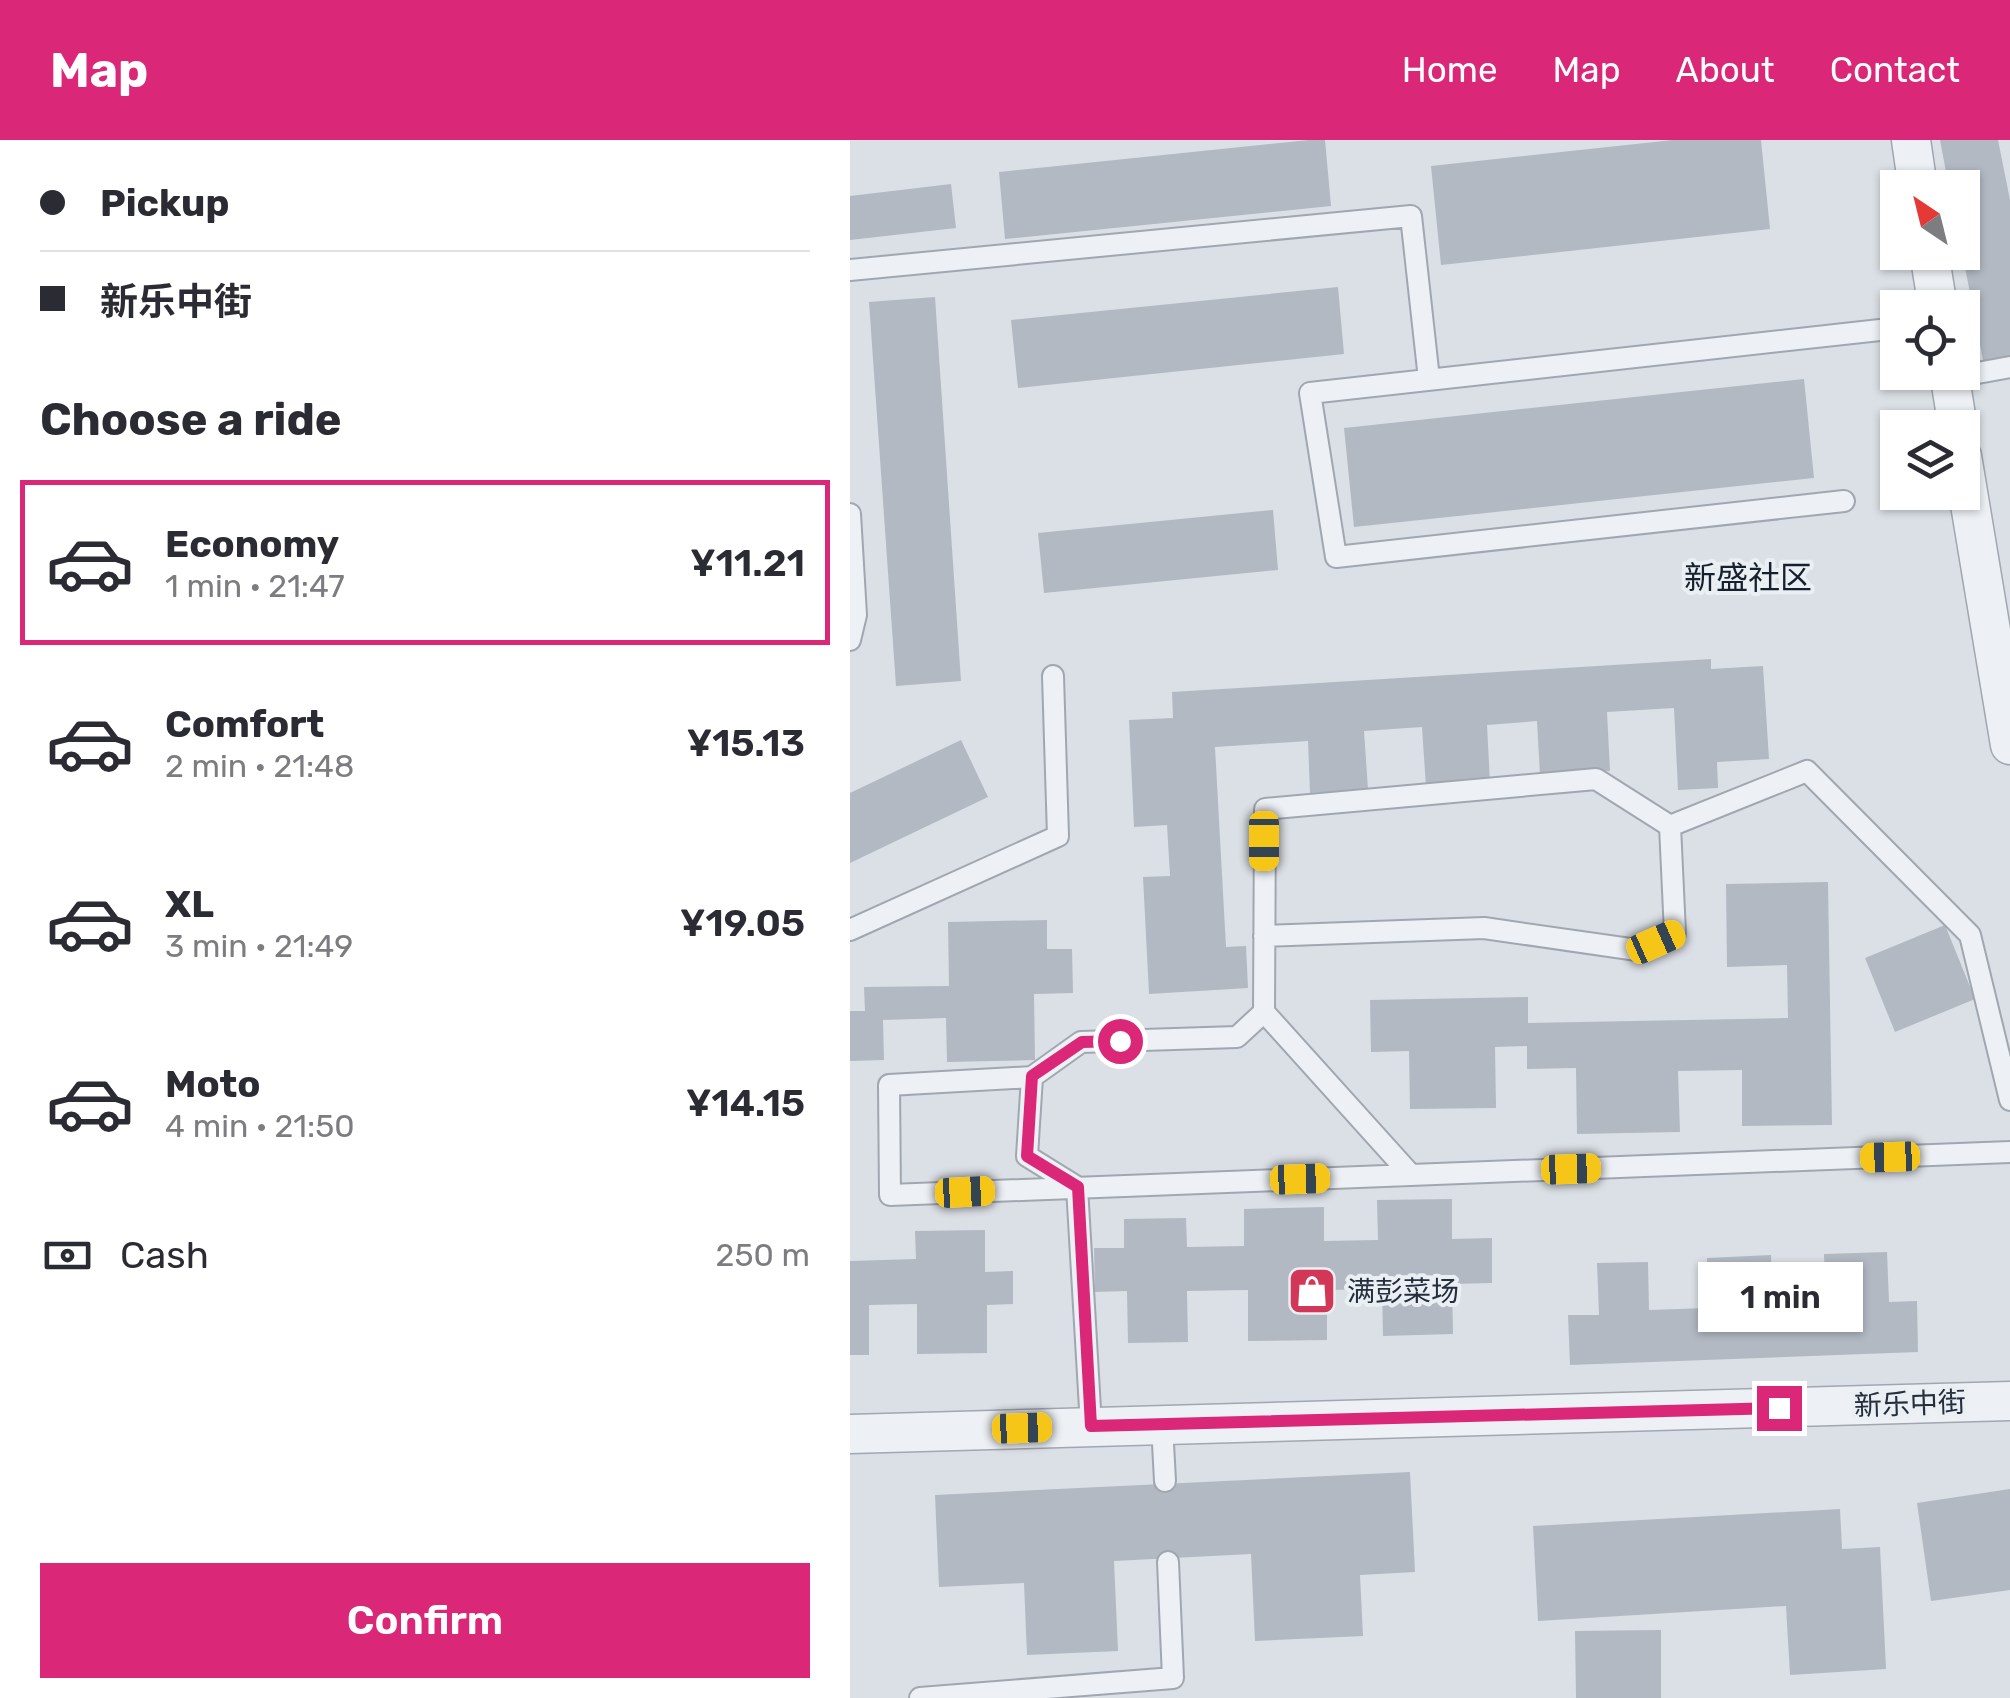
<!DOCTYPE html>
<html lang="en">
<head>
<meta charset="utf-8">
<style>
  body { margin:0; font-family:Rubik,"Noto Sans SC",sans-serif; background:#f2f2f3; color:#2b2b33; height:100vh; display:flex; flex-direction:column; font-size:38px; white-space:nowrap }
  * { box-sizing:border-box; margin:0 }
  p { font-size:32px; color:#7c7c81 }
  .icon { flex:none; width:55px; height:55px; fill:none; stroke:currentColor; stroke-width:2; stroke-linecap:round; stroke-linejoin:round }
  .map { position:relative; flex:1; overflow:hidden }
  .details { display:flex; flex-direction:column; background:#fff; width:850px }
  .details>* { flex:none }
  .hud { display:grid; align-content:center; height:220px; padding:0 40px; background:#fff }
  .needle { width:65px; rotate:325deg }
  .buttons { position:absolute; left:1030px; top:30px; display:grid; gap:20px }
  .buttons a { display:grid; place-items:center; width:100px; height:100px; border-radius:0px; background:#fff; box-shadow:0 2px 8px #0004; font-size:50px }
  .end { position:absolute; width:45px; height:45px; margin:-22px; border:12px solid #db2777; background:#fff; box-shadow:0 0 0 5px #fff }
  .from { border-radius:50% }
  .bubble { position:absolute; height:70px; border-radius:0px; background:#fff; box-shadow:0 2px 8px #0004; font-size:32px; font-weight:600; line-height:70px; text-align:center }
  .car { position:absolute; width:30px; height:60px; margin:-30px -15px; border-radius:12px; box-shadow:0 0 8px 2px #0007; background:linear-gradient(#f5c518 24%,#345 0 40%,#f5c518 0 76%,#345 0 86%,#f5c518 0) }
  .hud b { display:flex; align-items:center; gap:35px; height:95px; font-size:38px }
  .hud b+b { border-top:2px solid #e1e1e2 }
  .hud i { width:25px; height:25px; background:#2b2b33 }
  ul { padding:0; list-style:none }
  li { display:flex; align-items:center; gap:30px; height:165px; margin:0 20px 15px; padding:0 20px; border:5px solid transparent; border-radius:0px }
  li div { flex:1 }
  li b { display:block; font-size:38px }
  li em { font-style:normal; font-weight:600 }
  li.current { border-color:#db2777 }
  li>.icon { width:90px; height:90px; stroke-width:1.5 }
  h2 { padding:0 40px; font-size:45px; line-height:120px }
  .pay { display:flex; align-items:center; gap:25px; height:110px; padding:0 40px; font-size:38px }
  .pay p { margin-inline-start:auto }
  .button { display:flex; gap:20px; margin-top:auto; padding:20px 40px }
  .button a { flex:1; height:115px; border-radius:0px; background:#db2777; color:#fff; font-size:40px; font-weight:600; line-height:115px; text-align:center }
  header { display:flex; align-items:center; gap:60px; box-sizing:border-box; height:140px; padding:0 50px; background:#db2777; color:#fff }
  header strong { font-size:48px }
  nav { display:flex; gap:55px; margin-inline-start:auto; font-size:35px }
  main { display:flex; flex:1; min-height:0 }
  .map>svg:first-child { display:block }
</style>
</head>
<body>
<header>
<strong>Map</strong>
<nav><a>Home</a><a>Map</a><a>About</a><a>Contact</a></nav>
</header>
<main>
<section class="details">
<div class="hud">
<b><i class="from"></i>Pickup</b>
<b><i></i>新乐中街</b>
</div>
<h2>Choose a ride</h2>
<ul>
<li class="current"><svg class="icon" aria-label="car" viewBox="0 0 24 24"><path d="M5 17H2v-5l4-1 3-4h7l3 4 3 1v5h-3M9 17h6M6 11h13"/><circle cx="7" cy="17" r="2"/><circle cx="17" cy="17" r="2"/></svg><div><b>Economy</b><p>1 min · 21:47</p></div><em>¥11.21</em></li>
<li><svg class="icon" aria-label="car" viewBox="0 0 24 24"><path d="M5 17H2v-5l4-1 3-4h7l3 4 3 1v5h-3M9 17h6M6 11h13"/><circle cx="7" cy="17" r="2"/><circle cx="17" cy="17" r="2"/></svg><div><b>Comfort</b><p>2 min · 21:48</p></div><em>¥15.13</em></li>
<li><svg class="icon" aria-label="car" viewBox="0 0 24 24"><path d="M5 17H2v-5l4-1 3-4h7l3 4 3 1v5h-3M9 17h6M6 11h13"/><circle cx="7" cy="17" r="2"/><circle cx="17" cy="17" r="2"/></svg><div><b>XL</b><p>3 min · 21:49</p></div><em>¥19.05</em></li>
<li><svg class="icon" aria-label="car" viewBox="0 0 24 24"><path d="M5 17H2v-5l4-1 3-4h7l3 4 3 1v5h-3M9 17h6M6 11h13"/><circle cx="7" cy="17" r="2"/><circle cx="17" cy="17" r="2"/></svg><div><b>Moto</b><p>4 min · 21:50</p></div><em>¥14.15</em></li>
</ul>
<div class="pay"><svg class="icon" aria-label="cash" viewBox="0 0 24 24"><path d="M3 7h18v10H3z"/><circle cx="12" cy="12" r="2"/></svg>Cash<p>250 m</p></div>
<div class="button"><a>Confirm</a></div>
</section>
<div class="map">
<svg width="1160" height="1558" viewBox="0 0 1160 1558">
  <rect width="100%" height="100%" fill="#dbe0e6"/>
  <path fill="#b2b9c3" d="M459 0H475L481 66 155 99 149 32Z
    M823 0H911L920 89 591 125 581 26Z
    M1090 0H1148L1160 60V220L1134 225 1112 112V48H1099Z
    M101 44 106 88 0 100V56Z
    M488 147 494 214 168 248 161 180Z
    M85 157 111 541 46 546 19 162Z
    M954 239 964 338 504 387 494 288Z
    M423 370 428 430 194 453 188 393Z
    M861 519V529L913 526 919 619 867 622 868 648 828 650 824 568 757 572 760 631 690 635 687 581 637 585 640 643 576 647 572 587 514 591 518 649 460 653 458 601 365 607 376 807 396 806 398 848 299 854 293 737 320 736 317 685 284 687 279 580 323 578 322 552Z
    M111 600 138 657 0 723V653Z
    M978 742 982 985 892 986V930L828 931 830 992 727 994 726 928 677 929V906L645 907 646 968 560 969 559 911 521 912 520 860 678 857V883L938 878 937 825 877 827 876 744Z
    M197 780V809H222L223 853 184 854 185 920 97 922 96 878 33 880 34 920 0 921V871H15L14 847 99 846 98 782Z
    M1095 785 1125 859 1045 892 1015 818Z
    M602 1059V1099L642 1098V1143L602 1144 603 1194 533 1196 532 1149 477 1150V1200L398 1201V1150L337 1151 338 1202 278 1203 277 1151 245 1152 244 1108H274V1079L336 1078 337 1107 394 1106V1069L474 1067V1101L528 1100 527 1060Z
    M135 1090V1132L163 1131V1164L137 1165V1213L67 1214V1164L19 1165V1215H0V1121L66 1119 65 1091Z
    M1037 1112 1039 1162 1067 1161 1068 1212 720 1225 718 1175H749L747 1123 798 1122 799 1170 858 1168 857 1118 921 1115 923 1165 976 1164 974 1114Z
    M560 1332 565 1432 510 1435 513 1496 405 1501 401 1414 264 1421 268 1511 177 1515 174 1443 89 1447 85 1355Z
    M1160 1349V1450L1081 1461 1067 1363Z
    M990 1369 992 1409 1030 1407 1036 1529 940 1535 936 1466 688 1481 683 1386Z
    M811 1490V1558H726L725 1491Z"/>
  <g fill="none" stroke-linecap="round" stroke-linejoin="round">
    <g stroke="#a0a7b0" stroke-width="24">
      <path id="lane" d="M0 130 561 76 579 239
        M1100 238 1160 227
        M994 361 486 417 460 253 1048 188
        M0 374 6 475 0 500
        M820 686 957 631 1120 795 1160 960
        M0 790 208 696 203 536
        M414 872 561 1035
        M182 937 39 945 40 1055 1160 1012
        M312 1285 315 1341
        M241 1286 227 1047 177 1016 182 937 231 902 387 897 414 872 415 669 746 639 820 686 825 793 787 810 634 788 414 796
        M70 1558 323 1538 318 1422"/>
    </g>
    <g stroke="#a0a7b0" stroke-width="41">
      <path id="street" d="M1061 0 1068 48
        M1079 112 1088 168
        M1099 232 1108 288
        M1112 316 1160 605
        M0 1294 1160 1261"/>
    </g>
    <use href="#lane" stroke="#edf0f4" stroke-width="20"/>
    <use href="#street" stroke="#edf0f4" stroke-width="38"/>
  </g>
  <g fill="none" stroke-linecap="round" stroke-linejoin="round">
    <path stroke="#db2777" stroke-width="12" d="M270 901 232 902 182 936 177 1016 228 1047 241 1286 929 1268"/>
  </g>
  <defs>
    <g id="shop-square" transform="scale(2.5)"><rect x="-9" y="-9" width="18" height="18" rx="4" fill="#d33757" stroke="#eaeff4"/><path d="M-5-2.5h2.3a2.7 3.5 0 0 1 5.4 0H5L5.5 6h-11ZM-1.5-2.5h3a1.5 2.3 0 0 0-3 0Z" fill="#fff"/></g>
  </defs>
  <g fill-rule="evenodd">
    <use href="#shop-square" x="462" y="1151"/>
  </g>
  <g text-anchor="middle" dominant-baseline="central" stroke-width="8" stroke-linejoin="round" paint-order="stroke">
    <g font-size="28" fill="#242e3c" stroke="#eaeff4" text-anchor="start">
      <text x="497" y="1151">满彭菜场</text>
    </g>
    <g font-size="28" fill="#242e3c" stroke="#eaeff4">
      <text transform="translate(1060 1264) rotate(-2)">新乐中街</text>
    </g>
    <g font-size="32" fill="#17202d" stroke="#eaeff4">
      <text x="898" y="438">新盛社区</text>
    </g>
  </g>
</svg>
<div class="buttons">
<a><svg class="needle" viewBox="-14 -14 28 28"><path d="M0-13l5 13h-10z" fill="#e53935"/><path d="M0 13l5-13h-10z" fill="#7c7c81"/></svg></a>
<a><svg class="icon" aria-label="locate" viewBox="0 0 24 24"><circle cx="12" cy="12" r="6"/><path d="M12 2v4M12 18v4M2 12h4M18 12h4"/></svg></a>
<a><svg class="icon" aria-label="layers" viewBox="0 0 24 24"><path d="M12 4l9 5-9 5-9-5zM3 14l9 5 9-5"/></svg></a>
</div>
<i class="end from" style="left:270px;top:901px"></i>
<i class="end" style="left:929px;top:1268px"></i>
<div class="bubble" style="left:848px;top:1122px;width:165px">1 min</div>
<i class="car" style="left:414px;top:701px;rotate:180deg"></i>
<i class="car" style="left:806px;top:802px;rotate:66deg"></i>
<i class="car" style="left:1040px;top:1017px;rotate:268deg"></i>
<i class="car" style="left:721px;top:1029px;rotate:88deg"></i>
<i class="car" style="left:450px;top:1039px;rotate:88deg"></i>
<i class="car" style="left:115px;top:1052px;rotate:87deg"></i>
<i class="car" style="left:172px;top:1288px;rotate:88deg"></i>
</div>
</main>
</body>
</html>
